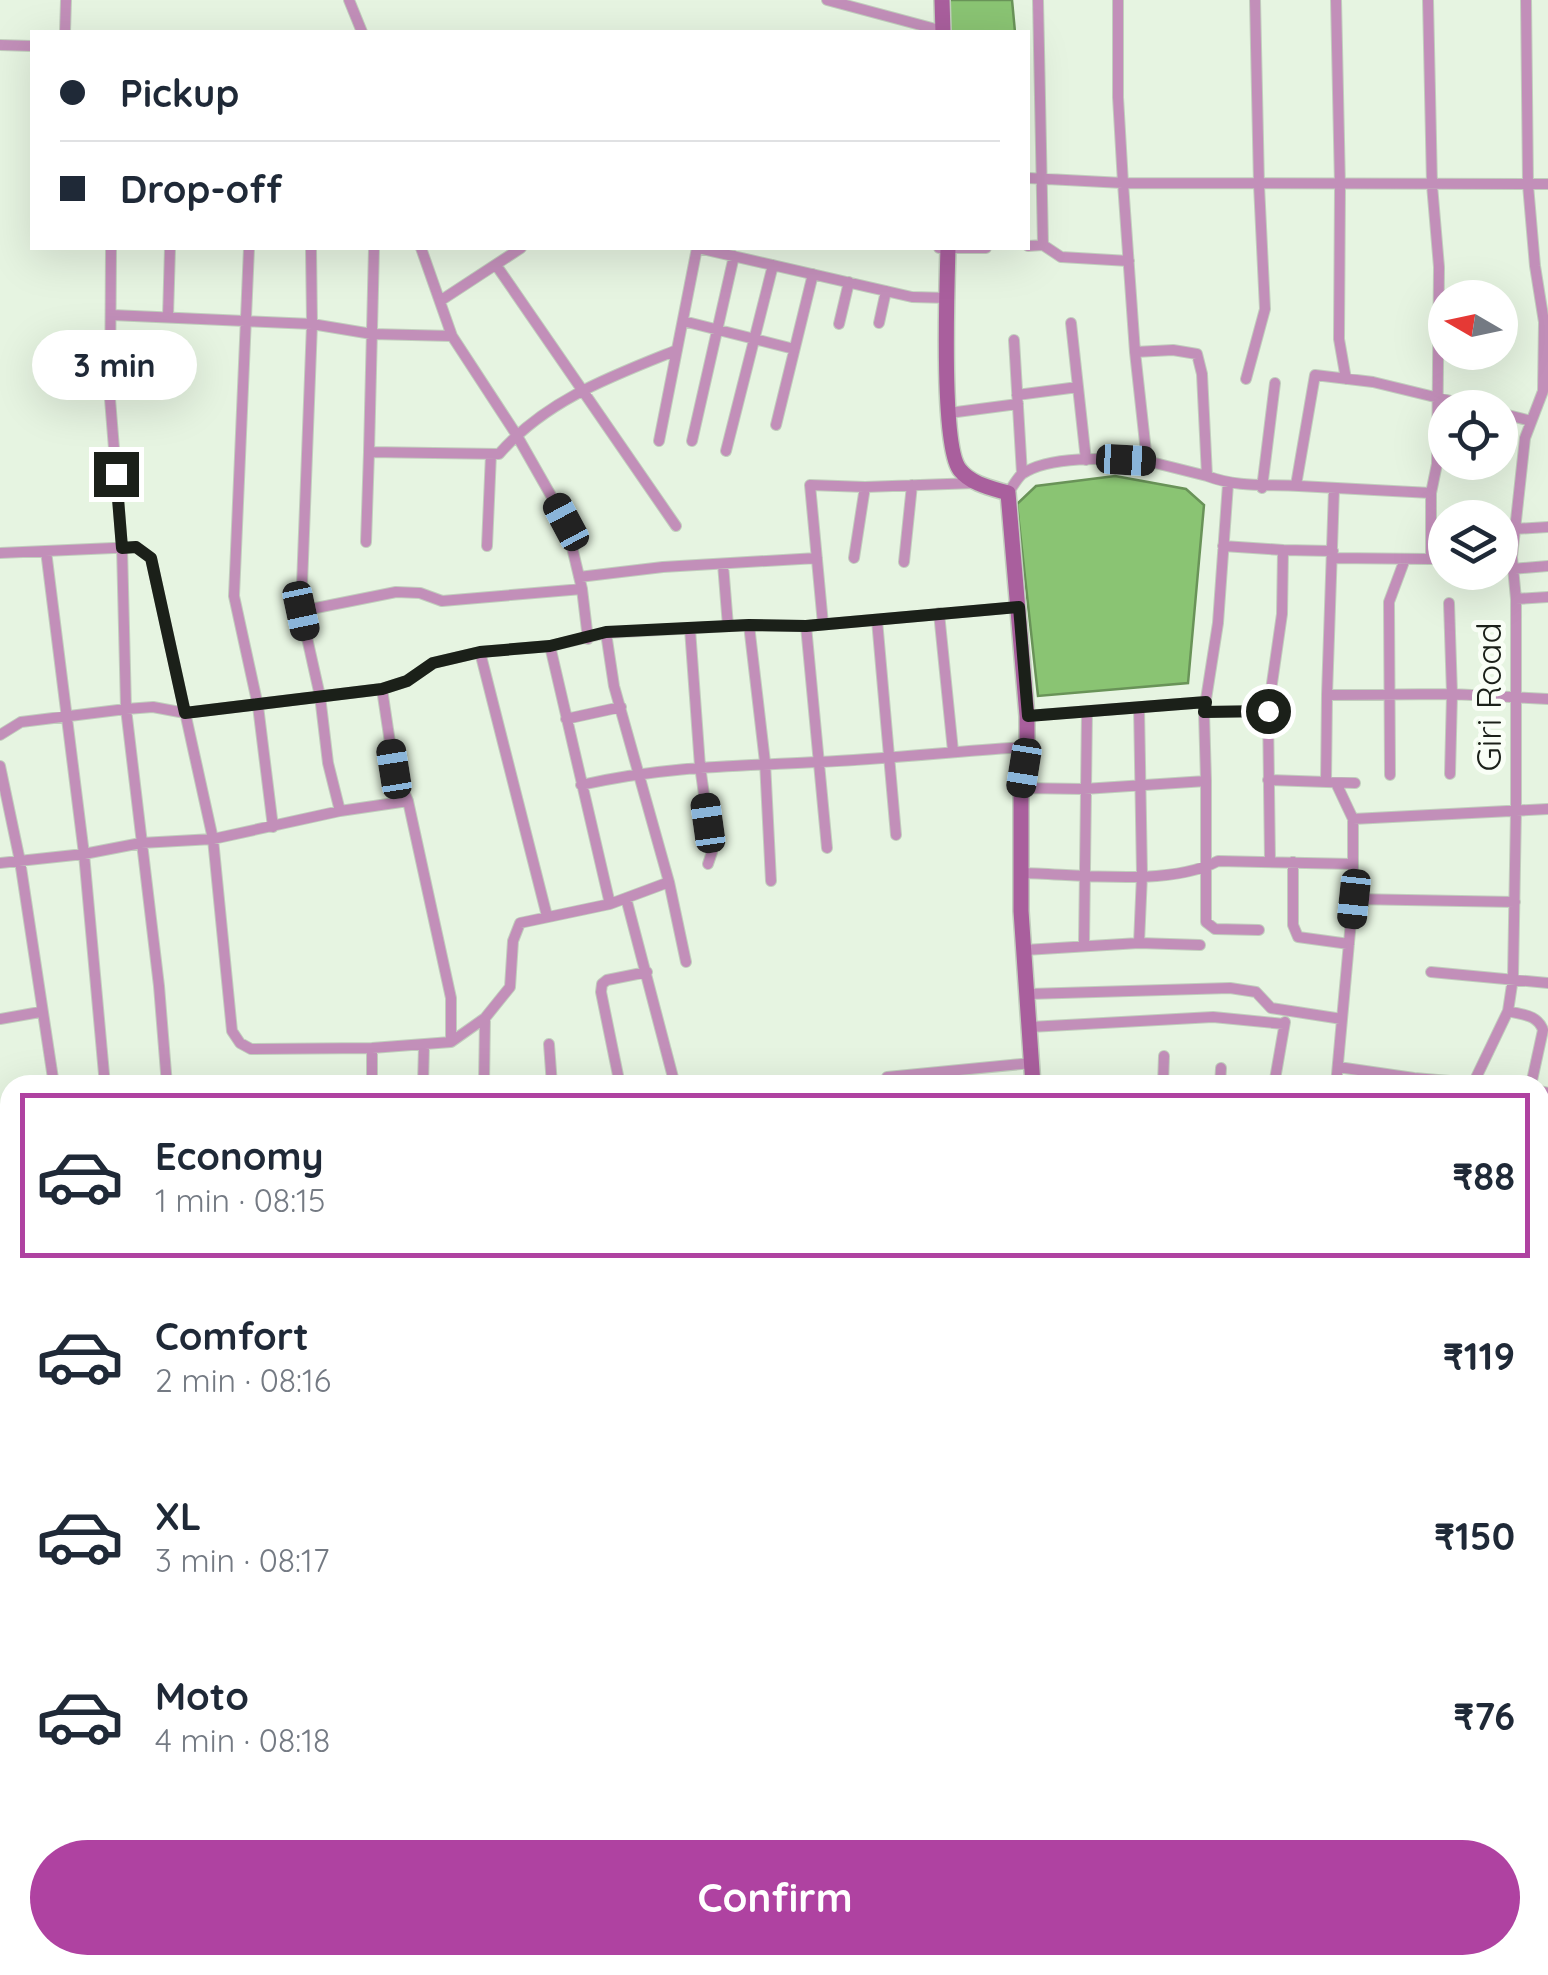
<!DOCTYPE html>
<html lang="en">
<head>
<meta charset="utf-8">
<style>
  body { margin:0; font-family:Quicksand,sans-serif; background:#f2f2f3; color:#1f2937; height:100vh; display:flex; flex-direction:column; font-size:38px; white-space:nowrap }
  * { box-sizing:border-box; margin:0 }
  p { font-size:32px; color:#747a83 }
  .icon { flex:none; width:55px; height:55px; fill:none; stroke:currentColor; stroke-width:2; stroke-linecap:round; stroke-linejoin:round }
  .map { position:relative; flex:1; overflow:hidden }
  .drawer { position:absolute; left:0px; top:1075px; width:1550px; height:900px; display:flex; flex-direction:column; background:#fff; border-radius:30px 30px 0 0; box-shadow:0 10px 40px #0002 }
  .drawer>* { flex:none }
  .banner { position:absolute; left:30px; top:30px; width:1000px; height:220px; border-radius:0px; box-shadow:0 10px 40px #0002; display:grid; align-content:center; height:220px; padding:0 30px; background:#fff }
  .needle { width:65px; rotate:279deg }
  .fabs { position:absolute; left:1428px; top:280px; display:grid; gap:20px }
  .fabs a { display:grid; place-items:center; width:90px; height:90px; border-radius:50%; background:#fff; box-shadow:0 10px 40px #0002; font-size:50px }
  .end { position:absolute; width:45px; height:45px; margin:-22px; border:12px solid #1b2019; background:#fff; box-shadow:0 0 0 5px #fff }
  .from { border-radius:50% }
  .bubble { position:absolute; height:70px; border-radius:35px; background:#fff; box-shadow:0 10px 40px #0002; font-size:32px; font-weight:800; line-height:70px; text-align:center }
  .car { position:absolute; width:30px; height:60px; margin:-30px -15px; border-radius:12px; box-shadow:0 0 8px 2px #0007; background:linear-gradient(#222 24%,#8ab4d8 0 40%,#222 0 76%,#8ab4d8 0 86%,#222 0) }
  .banner b { display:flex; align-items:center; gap:35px; height:95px; font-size:38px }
  .banner b+b { border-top:2px solid #e0e1e3 }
  .banner i { width:25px; height:25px; background:#1f2937 }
  ul { padding:18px 0 0; list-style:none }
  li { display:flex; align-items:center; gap:30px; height:165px; margin:0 20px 15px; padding:0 10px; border:5px solid transparent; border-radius:0px }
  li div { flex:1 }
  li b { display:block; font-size:38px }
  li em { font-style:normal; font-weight:800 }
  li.current { border-color:#af42a1 }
  li>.icon { width:90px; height:90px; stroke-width:1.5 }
  .primary-button { display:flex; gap:20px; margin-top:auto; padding:20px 30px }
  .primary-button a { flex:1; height:115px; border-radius:60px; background:#af42a1; color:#fff; font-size:40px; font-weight:800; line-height:115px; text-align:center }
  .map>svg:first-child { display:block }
</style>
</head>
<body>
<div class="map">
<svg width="1548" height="1975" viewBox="0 0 1548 1975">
  <rect width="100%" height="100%" fill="#e6f4e1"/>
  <path fill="#8ac473" stroke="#699358" stroke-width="2.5" d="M949 0H1012L1015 32H950Z
    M1115 476 1186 489 1204 505 1188 683 1038 696 1017 504 1036 486Z"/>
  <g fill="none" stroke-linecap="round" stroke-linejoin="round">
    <g stroke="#c1cebd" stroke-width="12">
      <path id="street" d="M349 0 362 32
        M827 0 943 31
        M1038 0 1043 245
        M1118 0V97L1123 183 1548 184
        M1336 0 1340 186 1339 339 1346 379
        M1526 0 1528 185 1535 266 1544 322 1543 391 1525 438 1512 557 1516 599V809L1513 978 1508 1011C1522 1015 1537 1014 1543 1030L1531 1085
        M65 32 66 0
        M0 45 32 46
        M1028 246 1043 245 1061 257 1129 261
        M111 248 110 399 122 547 126 709 159 986 167 1085
        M249 248 234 596 258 706 273 827
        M311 248 312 324 301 611 320 696 328 763 340 811
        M374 248 369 452 499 454C546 400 612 376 677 350
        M421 248 452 336 516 434 566 522 582 589 588 639
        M698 248 912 297 948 298
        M939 248H986
        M496 265 676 526
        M440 301 521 248
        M112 315 312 324 372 334 452 336
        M168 317 170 248
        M683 321 794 349
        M879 323 886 291
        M1071 323 1086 460
        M839 324 849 282
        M1014 340 1022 474
        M1135 352 1173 350 1197 354 1202 374 1207 476C1239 488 1266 484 1299 486 1343 488 1387 491 1431 493L1437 464 1439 267 1432 185 1428 0
        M1246 379 1265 309 1259 185 1255 0
        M1017 395 1078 387
        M949 413 1018 404
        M1500 413 1531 421
        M776 425 813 274
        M659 441 697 248
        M692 441 734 256
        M726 451 773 265
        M1147 461 1207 476
        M1296 485 1315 375 1373 382 1480 408
        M1262 488 1275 383
        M1334 489 1327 695 1452 694 1548 699
        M1008 493C1012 488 1017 478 1022 474 1051 454 1113 459 1147 461L1135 352 1123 183 1028 178
        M1431 493V559H1445
        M1514 529 1548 527
        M366 542 369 452
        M487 546 491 454
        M1223 546 1283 550 1282 614 1268 711 1270 862
        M1283 550 1333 551
        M46 551 84 854 105 1085
        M0 553 136 547 151 558 213 839 232 1031 240 1043 251 1049 372 1048 451 1042 485 1018 510 987 513 941 520 923 610 904 550 646
        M854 558 865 487
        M1332 558 1431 559
        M904 562 912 485
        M723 564 728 626
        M1512 569 1548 566
        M579 577 663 567 817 558
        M1516 599 1548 597
        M1449 603 1452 694 1450 774
        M301 611 396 592 420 593 442 601 582 589
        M939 613 953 751
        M877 620 896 835
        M823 624 810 485 865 487 975 483
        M749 625 765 762 771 881
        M806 626 827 848
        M690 629 700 766 712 852 708 864
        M606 633 614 686 669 882 610 904
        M480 652 547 916
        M382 689 394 769 408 801 451 998V1042
        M1204 712 1268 711
        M1027 716 1206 702
        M566 719 621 707
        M0 735 21 722 126 709 153 707 185 713 382 689 407 681 433 663 480 652 550 646 606 633 749 625 806 626 1019 607
        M0 766 20 861 54 1085
        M1390 775 1389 602 1405 559
        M1268 780 1355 783
        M1206 781V922L1215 929 1259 930
        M1326 782 1327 695
        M1336 783 1353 819V899L1336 1085
        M581 785C664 766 736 766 819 762 889 759 958 751 1027 747
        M1021 788 1084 789 1206 781 1204 712 1218 623 1228 484
        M1353 819 1548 809
        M1293 862V925L1298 937 1349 944
        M0 863 84 854 141 843 213 839 340 811 408 801
        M1021 873C1077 874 1169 887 1218 861L1353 864
        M669 882 686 962
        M626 898 675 1085
        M1353 899 1515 902
        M1139 943 1142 875 1139 707
        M1084 946 1087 711
        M1025 950 1139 943 1200 945
        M1431 972 1548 983
        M1028 994 1230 988 1256 992 1271 1008 1342 1019
        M0 1019 40 1012
        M1030 1027 1213 1017 1284 1024
        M549 1044 552 1085
        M372 1048V1085
        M1338 1067 1414 1078 1498 1085
        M887 1077 1032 1063
        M1473 1084 1508 1011
        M423 1085 424 1046
        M484 1085 485 1018
        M620 1085 601 992 602 984 607 980 647 972
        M1163 1085 1164 1056
        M1220 1085 1221 1068
        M1274 1085 1285 1022
        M1540 1091 1548 1093
        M0 1115 5 1137
        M1540 1160H1548
        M1540 1220 1548 1221
        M1540 1327 1548 1328
        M0 1432 10 1433
        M1544 1448 1548 1366
        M0 1496 10 1498
        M1540 1513 1548 1512
        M1540 1569 1548 1567
        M0 1726 10 1727
        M0 1850H10
        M455 1965 456 1975
        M510 1965 511 1975
        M564 1965 565 1975
        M1051 1965 1052 1975
        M1110 1965 1112 1975
        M1308 1965V1975
        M632 1975V1965
        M731 1975 733 1965
        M792 1975 793 1965
        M1137 1975 1239 1965
        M1366 1975V1965
        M1426 1975V1965"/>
    </g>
    <g stroke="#c1cebd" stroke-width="18">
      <path id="secondary" d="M942 0 943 32
        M948 248C947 284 941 448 960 470 971 484 991 488 1008 493L1027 716V747L1021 788V911L1033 1085
        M992 1965 995 1975"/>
    </g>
    <use href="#street" stroke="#c28fb9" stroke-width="10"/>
    <use href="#secondary" stroke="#a95f9d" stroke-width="15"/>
  </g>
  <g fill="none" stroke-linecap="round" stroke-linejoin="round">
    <path stroke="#1b2019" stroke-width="12" d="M116 474 122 548 136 547 151 558 185 713 382 689 407 681 433 663 480 652 550 646 606 632 749 625 806 626 1019 607 1028 716 1206 702 1204 712 1268 711"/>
  </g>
  <g text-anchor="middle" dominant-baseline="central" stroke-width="10" stroke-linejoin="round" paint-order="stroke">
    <g font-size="35" fill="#1b2019" stroke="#f9fef6">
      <text transform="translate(1488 697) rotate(-90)">Giri Road</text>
    </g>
  </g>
</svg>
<div class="fabs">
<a><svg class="needle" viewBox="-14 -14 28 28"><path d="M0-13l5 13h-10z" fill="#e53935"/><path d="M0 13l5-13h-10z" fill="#747a83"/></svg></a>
<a><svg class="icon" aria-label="locate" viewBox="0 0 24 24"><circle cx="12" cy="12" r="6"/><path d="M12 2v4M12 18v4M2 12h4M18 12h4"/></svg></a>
<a><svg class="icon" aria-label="layers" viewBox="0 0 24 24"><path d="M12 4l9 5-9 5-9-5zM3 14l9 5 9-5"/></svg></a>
</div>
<i class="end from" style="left:1268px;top:711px"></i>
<i class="end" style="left:116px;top:474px"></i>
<div class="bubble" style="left:32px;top:330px;width:165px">3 min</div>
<i class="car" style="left:1126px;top:460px;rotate:93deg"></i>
<i class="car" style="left:566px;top:522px;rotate:332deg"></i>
<i class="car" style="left:301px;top:611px;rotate:168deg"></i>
<i class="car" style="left:1024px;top:768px;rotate:189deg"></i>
<i class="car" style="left:394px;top:769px;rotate:351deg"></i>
<i class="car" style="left:708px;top:823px;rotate:352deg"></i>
<i class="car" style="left:1354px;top:899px;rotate:186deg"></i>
<div class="banner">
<b><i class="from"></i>Pickup</b>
<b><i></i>Drop-off</b>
</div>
<section class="drawer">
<ul>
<li class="current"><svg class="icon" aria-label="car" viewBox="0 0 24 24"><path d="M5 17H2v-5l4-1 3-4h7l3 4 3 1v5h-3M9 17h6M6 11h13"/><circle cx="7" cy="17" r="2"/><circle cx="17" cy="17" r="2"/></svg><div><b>Economy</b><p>1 min · 08:15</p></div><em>₹88</em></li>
<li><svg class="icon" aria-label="car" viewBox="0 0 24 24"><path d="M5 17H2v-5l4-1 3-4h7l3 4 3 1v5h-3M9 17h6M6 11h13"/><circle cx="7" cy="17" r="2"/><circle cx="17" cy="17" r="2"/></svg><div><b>Comfort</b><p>2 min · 08:16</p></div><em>₹119</em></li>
<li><svg class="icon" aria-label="car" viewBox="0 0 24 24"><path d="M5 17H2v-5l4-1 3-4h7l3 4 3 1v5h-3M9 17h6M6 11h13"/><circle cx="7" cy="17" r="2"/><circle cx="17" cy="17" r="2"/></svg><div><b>XL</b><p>3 min · 08:17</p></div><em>₹150</em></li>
<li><svg class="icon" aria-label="car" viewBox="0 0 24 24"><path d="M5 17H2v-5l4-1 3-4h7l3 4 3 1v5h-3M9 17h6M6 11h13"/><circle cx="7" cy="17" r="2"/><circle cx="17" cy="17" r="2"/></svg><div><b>Moto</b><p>4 min · 08:18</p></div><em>₹76</em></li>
</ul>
<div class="primary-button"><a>Confirm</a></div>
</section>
</div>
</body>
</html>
